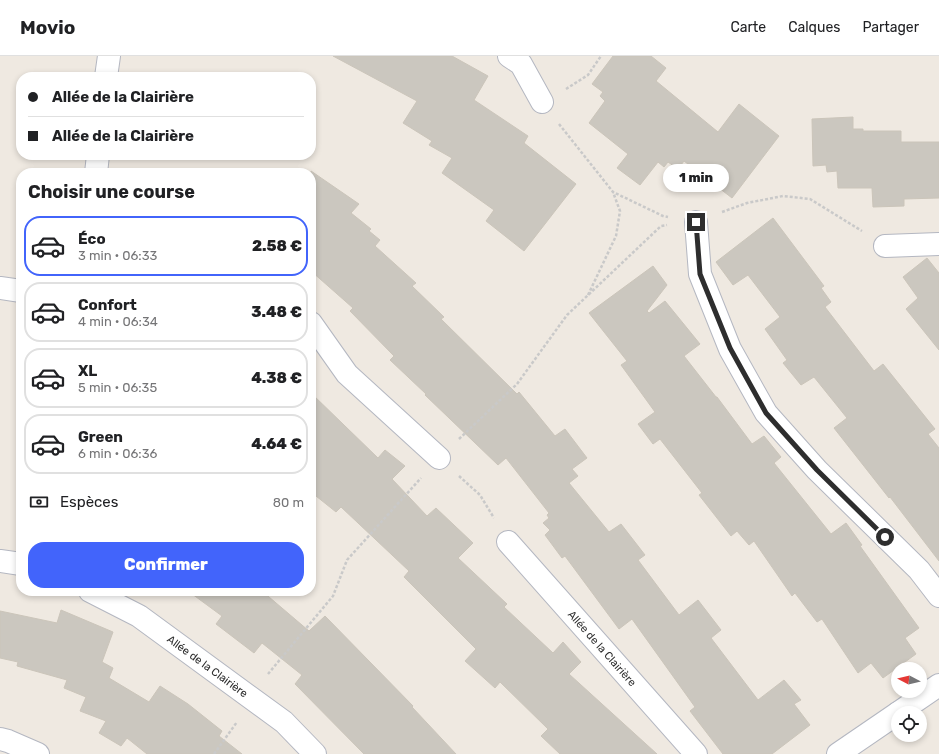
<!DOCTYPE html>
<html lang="fr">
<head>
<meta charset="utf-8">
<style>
  body { margin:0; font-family:Rubik,sans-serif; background:#f6f6f6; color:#202124; height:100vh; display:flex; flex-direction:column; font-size:15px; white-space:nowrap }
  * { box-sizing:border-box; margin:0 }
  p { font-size:13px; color:#757577 }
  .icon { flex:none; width:22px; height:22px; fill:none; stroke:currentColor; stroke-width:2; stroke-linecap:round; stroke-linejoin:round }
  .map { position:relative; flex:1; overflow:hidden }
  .side { position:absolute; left:16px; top:112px; width:300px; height:428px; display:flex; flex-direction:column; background:#fff; border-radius:16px; box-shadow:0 2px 6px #0003 }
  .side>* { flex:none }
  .guide { position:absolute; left:16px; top:16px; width:300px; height:88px; border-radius:16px; box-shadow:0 2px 6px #0003; display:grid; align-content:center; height:88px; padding:0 12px; background:#fff }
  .needle { width:26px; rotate:277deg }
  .tools { position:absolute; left:891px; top:606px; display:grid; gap:8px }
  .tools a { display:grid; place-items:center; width:36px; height:36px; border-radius:50%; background:#fff; box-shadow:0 2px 6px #0003; font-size:20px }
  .end { position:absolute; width:18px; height:18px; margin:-9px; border:5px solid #2e2e2e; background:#fff; box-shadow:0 0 0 2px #fff }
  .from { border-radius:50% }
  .bubble { position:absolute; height:28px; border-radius:14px; background:#fff; box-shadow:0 2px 6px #0003; font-size:13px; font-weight:800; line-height:28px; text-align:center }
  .guide b { display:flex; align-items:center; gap:14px; height:38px; font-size:15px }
  .guide b+b { border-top:1px solid #e0e0e0 }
  .guide i { width:10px; height:10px; background:#202124 }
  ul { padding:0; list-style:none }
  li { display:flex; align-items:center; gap:12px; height:60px; margin:0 8px 6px; padding:0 4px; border:2px solid #e0e0e0; border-radius:16px }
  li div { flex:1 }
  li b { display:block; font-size:15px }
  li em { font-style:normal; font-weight:800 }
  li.on { border-color:#4264fb }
  li>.icon { width:36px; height:36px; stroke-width:1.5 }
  h2 { padding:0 12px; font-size:18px; line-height:48px }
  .pay { display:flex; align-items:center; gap:10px; height:44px; padding:0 12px; font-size:15px }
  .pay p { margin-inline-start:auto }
  .action { display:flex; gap:8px; margin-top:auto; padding:8px 12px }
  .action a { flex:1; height:46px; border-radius:16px; background:#4264fb; color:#fff; font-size:16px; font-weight:800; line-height:46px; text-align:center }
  header { display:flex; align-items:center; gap:24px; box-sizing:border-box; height:56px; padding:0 20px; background:#fff; border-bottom:1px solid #e0e0e0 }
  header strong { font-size:19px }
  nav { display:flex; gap:22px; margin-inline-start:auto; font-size:14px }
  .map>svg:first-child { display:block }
</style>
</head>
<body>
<header>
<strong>Movio</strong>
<nav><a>Carte</a><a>Calques</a><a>Partager</a></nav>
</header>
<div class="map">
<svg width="939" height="698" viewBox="0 0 939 698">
  <rect width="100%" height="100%" fill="#efe9e1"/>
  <path fill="#cbc7bf" stroke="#cbc5ba" d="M333 0H452L488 20 474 44 528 80 524 87 576 128 524 195 486 165 494 154 442 117 452 102 429 89 432 85 403 67 417 45Z
    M613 0H651L666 12 656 25 718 76 739 48 779 80 732 142 684 105 678 113 668 106 664 111 658 106 640 129 617 112 628 98 589 67 605 45 600 40 603 36 592 28Z
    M853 61V73H863V75H901V86H939V142L904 143V150L873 151 872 132H838L837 115 827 116 826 109 813 110 812 63Z
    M311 115 359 148 351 157 371 173 369 175 380 184 375 190 416 227 412 230 444 261 441 263 517 338 519 336 555 380 565 373 587 402 572 413 578 420 569 427 609 476 621 468 645 499 638 504 679 559 698 544 721 574 711 582 758 644 784 624 801 644 794 648 810 669 772 698H723L690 655 695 651 632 563 619 573 565 500 562 502 545 479 550 474 543 467 549 462 547 459 549 457 506 402 498 409 425 339 426 338 390 304 394 300 350 255 353 252 311 215Z
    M773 162 824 230 821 232 831 246 825 251 874 315 883 308 935 373 928 378 939 392V505L890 441 889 442 834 372 847 362 814 321 801 329 783 307 787 304 765 273 780 261 748 219 733 229 716 206Z
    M927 202 939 217V294L906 253 918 242 903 221Z
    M653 210 667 229 647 255 649 257 665 245 700 288 684 300 716 341H717L752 388 764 380 781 401 774 407 831 478 846 467 862 489 860 490 919 572 905 582 916 598 883 622 871 607 858 617 822 563 817 566 795 537 792 540 754 485 749 489 737 475 731 480 699 439 702 437 660 383 653 388 638 368 655 356 621 309 627 305 589 257Z
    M311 337 378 402 385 394 405 410 392 423 427 460 436 452 473 487 458 502 507 548 504 551 553 597 563 586 581 606 569 618 657 698H560L541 680 548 673 500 626 495 632 465 605 476 593 404 521 409 515 341 451 336 456 311 436Z
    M188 535H262L309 575 325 560 413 650 412 651 456 698H364L295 628 302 619 262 587 254 597 216 568 222 560Z
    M61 554 113 576 102 606 113 612 109 622 149 646 160 630 188 648 222 675 219 680 242 698H147L127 682 121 690 99 677 106 665 80 655 86 641 64 632 67 624 17 610 18 606 0 602V555L57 567Z"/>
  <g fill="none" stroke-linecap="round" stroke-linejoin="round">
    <g stroke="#b4b7c1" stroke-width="24">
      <g id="minor">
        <path d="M509 0 521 8 542 46"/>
        <path d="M106 21 109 0"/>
        <path d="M96 117 98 99"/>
        <path d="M696 166 700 218 730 293 766 357 817 414 919 514 939 540"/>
        <path d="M885 190 939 188"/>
        <path d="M0 232 21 235"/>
        <path d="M311 267 347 318 439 402"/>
        <path id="s1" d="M508 486 696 698"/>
        <path d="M0 505 21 508"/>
        <path id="s2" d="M90 535 139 560 284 666 315 698"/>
        <path d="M898 657 939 629"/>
        <path d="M0 683 8 685 38 698"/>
        <path d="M838 698 898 657"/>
      </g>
    </g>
    <path stroke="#c9c9c9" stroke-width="2.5" stroke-dasharray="3 2" stroke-linecap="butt" d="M566 33 588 19 601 0
      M559 68 613 136 663 160 668 161
      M722 156 747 147 783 140 810 143 862 175
      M588 239 616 180 620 155 613 136
      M459 383 517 328 567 259 661 170 667 169
      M459 420 480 439 494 462
      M268 618 333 540 347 504 421 422
      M214 698 237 666"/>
    <use href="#minor" stroke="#fff" stroke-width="22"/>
  </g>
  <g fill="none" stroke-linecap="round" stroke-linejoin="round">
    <path stroke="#2e2e2e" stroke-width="5" d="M696 166 700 218 730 292 766 357 817 414 885 481"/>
  </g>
  <g text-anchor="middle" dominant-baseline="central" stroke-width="4" stroke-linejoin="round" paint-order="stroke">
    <g font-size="11" fill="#2e2e2e" stroke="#fff">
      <text stroke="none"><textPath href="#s1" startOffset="142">Allée de la Clairière</textPath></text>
      <text stroke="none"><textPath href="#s2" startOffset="140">Allée de la Clairière</textPath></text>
    </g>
  </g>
</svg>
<div class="tools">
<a><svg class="needle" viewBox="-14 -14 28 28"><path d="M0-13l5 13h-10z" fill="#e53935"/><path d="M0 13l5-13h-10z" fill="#757577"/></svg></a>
<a><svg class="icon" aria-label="locate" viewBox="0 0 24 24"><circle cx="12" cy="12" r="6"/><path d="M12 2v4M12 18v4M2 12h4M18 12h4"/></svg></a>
</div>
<i class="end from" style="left:885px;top:481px"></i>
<i class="end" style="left:696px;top:166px"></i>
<div class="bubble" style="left:663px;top:108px;width:66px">1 min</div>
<div class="guide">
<b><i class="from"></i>Allée de la Clairière</b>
<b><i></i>Allée de la Clairière</b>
</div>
<section class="side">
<h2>Choisir une course</h2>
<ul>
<li class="on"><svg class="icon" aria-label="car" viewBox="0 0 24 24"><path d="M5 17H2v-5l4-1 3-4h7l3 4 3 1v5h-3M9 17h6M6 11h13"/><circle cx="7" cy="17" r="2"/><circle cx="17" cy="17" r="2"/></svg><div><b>Éco</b><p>3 min · 06:33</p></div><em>2.58 €</em></li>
<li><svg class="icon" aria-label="car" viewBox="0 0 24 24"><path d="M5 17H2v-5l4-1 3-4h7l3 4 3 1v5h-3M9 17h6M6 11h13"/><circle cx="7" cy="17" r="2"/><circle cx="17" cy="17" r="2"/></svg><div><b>Confort</b><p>4 min · 06:34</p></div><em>3.48 €</em></li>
<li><svg class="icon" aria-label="car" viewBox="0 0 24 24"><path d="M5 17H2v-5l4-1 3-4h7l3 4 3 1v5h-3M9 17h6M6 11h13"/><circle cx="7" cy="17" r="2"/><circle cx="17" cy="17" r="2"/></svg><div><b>XL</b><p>5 min · 06:35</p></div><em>4.38 €</em></li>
<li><svg class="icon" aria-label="car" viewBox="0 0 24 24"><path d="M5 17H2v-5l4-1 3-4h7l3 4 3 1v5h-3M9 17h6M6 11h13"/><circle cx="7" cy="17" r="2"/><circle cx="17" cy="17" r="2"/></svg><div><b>Green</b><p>6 min · 06:36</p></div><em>4.64 €</em></li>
</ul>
<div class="pay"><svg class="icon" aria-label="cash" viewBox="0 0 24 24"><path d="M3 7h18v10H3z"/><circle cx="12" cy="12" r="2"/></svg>Espèces<p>80 m</p></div>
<div class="action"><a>Confirmer</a></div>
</section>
</div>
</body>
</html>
